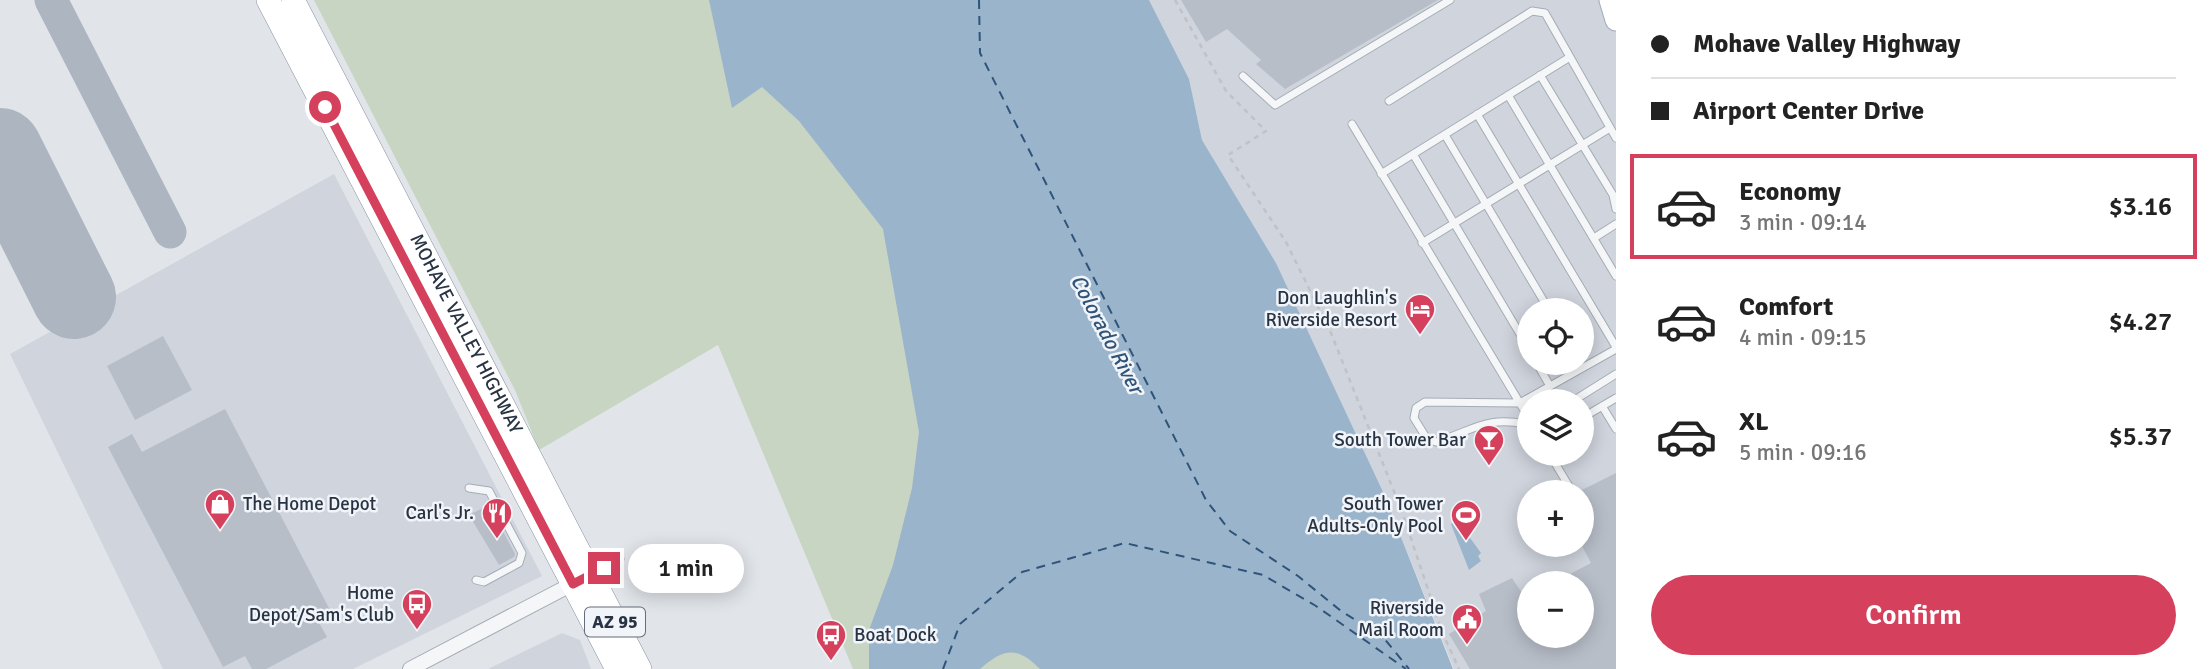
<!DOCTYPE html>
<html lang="en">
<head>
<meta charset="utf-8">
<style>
  body { margin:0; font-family:Signika,sans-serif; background:#f6f6f6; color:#222; height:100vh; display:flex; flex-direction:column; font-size:26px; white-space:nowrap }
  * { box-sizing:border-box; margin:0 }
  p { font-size:23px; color:#767676 }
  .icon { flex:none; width:38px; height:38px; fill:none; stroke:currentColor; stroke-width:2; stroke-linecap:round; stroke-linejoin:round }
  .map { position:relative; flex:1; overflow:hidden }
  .sheet { display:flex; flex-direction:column; background:#fff; width:595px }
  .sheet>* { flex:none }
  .top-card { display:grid; align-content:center; height:154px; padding:0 35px; background:#fff }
  .fabs { position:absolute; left:1517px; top:298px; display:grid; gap:14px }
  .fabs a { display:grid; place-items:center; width:77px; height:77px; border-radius:50%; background:#fff; box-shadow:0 4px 18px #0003; font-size:35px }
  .end { position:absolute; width:32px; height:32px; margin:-16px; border:9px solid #d5405c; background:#fff; box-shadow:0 0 0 4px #fff }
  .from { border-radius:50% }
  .bubble { position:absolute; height:49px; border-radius:24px; background:#fff; box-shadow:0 4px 18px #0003; font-size:23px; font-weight:600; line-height:49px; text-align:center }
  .top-card b { display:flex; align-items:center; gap:24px; height:66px; font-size:26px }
  .top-card b+b { border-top:2px solid #e0e0e0 }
  .top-card i { width:18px; height:18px; background:#222 }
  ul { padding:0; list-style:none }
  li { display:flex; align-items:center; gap:21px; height:105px; margin:0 14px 10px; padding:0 21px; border:4px solid transparent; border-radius:0px }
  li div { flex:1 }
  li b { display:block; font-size:26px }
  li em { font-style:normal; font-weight:600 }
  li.on { border-color:#d5405c }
  li>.icon { width:63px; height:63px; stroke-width:1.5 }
  .action { display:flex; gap:14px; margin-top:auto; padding:14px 35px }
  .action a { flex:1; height:80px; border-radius:42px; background:#d5405c; color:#fff; font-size:28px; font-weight:600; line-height:80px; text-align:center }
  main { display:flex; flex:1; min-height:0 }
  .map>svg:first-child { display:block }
</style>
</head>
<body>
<main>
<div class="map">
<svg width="1616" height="669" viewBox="0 0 1616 669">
  <rect width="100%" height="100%" fill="#e1e5ea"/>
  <path fill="#cfd4dd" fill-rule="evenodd" d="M1149 0H1616V669H1454L1384 494 1276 263 1202 140 1189 79ZM1530 310H1582V362H1530ZM1530 401H1582V453H1530ZM1530 492H1582V544H1530ZM1530 583H1582V635H1530Z
    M334 174 542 576 353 669H163L10 354Z
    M562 633 580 640 591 669H488Z"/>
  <path fill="#c7d5c2" d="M314 0H794L1138 669H853L718 345 539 450 515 390Z"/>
  <path fill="#9ab4cc" d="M709 0H1149L1189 79 1202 140 1276 263 1384 494 1453 669H1040C1016 645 1003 649 980 669H869V630L893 565 912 488 919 432 883 229 799 121 762 87 732 108Z
    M1460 517 1468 528 1465 531 1481 553 1478 556 1481 561 1469 570 1451 524Z"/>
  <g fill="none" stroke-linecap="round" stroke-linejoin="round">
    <path stroke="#305479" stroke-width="2" stroke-dasharray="9 7" stroke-linecap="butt" d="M979 0 980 53 1206 500 1230 531 1298 576 1341 611 1383 637 1409 669
      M943 669 960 624 1022 572 1125 543 1263 575 1316 606 1406 669"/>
    <path stroke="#adb5c0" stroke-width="33" d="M51 0 170 232"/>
    <path stroke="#adb5c0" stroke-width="84" d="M0 150 74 297"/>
  </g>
  <path fill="#b8bec8" d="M1181 0H1438L1285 89 1256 64 1261 60 1227 29 1206 42Z
    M163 336 192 390 135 420 107 366Z
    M225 409 330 610 316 617 327 637 266 669H252L245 656 223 667 108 447 132 434 142 452Z
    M1616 473V669H1470L1449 634 1486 611 1479 594 1512 578 1524 596 1530 593V635H1582V583H1553L1591 563 1582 546V490Z
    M489 505 515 554 514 557 499 565 469 515Z"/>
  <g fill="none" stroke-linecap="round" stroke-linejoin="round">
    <g stroke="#a6acb5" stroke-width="9">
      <path id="service" d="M1540 75 1613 195 1616 209
        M1243 76 1275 105 1450 0
        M1508 95 1616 276
        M1389 101 1532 11 1545 13 1616 138
        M1477 114 1616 347
        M1352 124 1530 420
        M1445 135 1549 310
        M1413 154 1530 351
        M1381 174 1570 57
        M1594 238 1616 224
        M1422 243 1610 128
        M1536 362 1550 386
        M1573 401 1616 374
        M1602 406 1616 429
        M1582 418 1616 398
        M1530 425C1486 415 1475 430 1436 442L1427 439 1414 418 1416 408 1425 402 1520 403 1616 349
        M1549 453 1570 488
        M469 488 489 491 522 553 519 563 484 582 476 580
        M593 573 620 559"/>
    </g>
    <g stroke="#a6acb5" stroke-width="16">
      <path id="minor" d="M410 669 580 580"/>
    </g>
    <g stroke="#a0aab7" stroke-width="23">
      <path id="primary" d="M1610 0 1616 20"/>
    </g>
    <g stroke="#8793a2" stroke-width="24">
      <g id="trunk">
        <path d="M268 0 617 669"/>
        <path id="s1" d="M293 0 640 669"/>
      </g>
    </g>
    <path stroke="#bfc3c9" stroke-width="2.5" stroke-dasharray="5 5" stroke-linecap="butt" d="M1175 0 1226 91 1266 131 1228 155 1286 242 1331 333 1401 509 1443 634 1459 669"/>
    <use href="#service" stroke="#f4f6f8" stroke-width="7"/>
    <use href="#minor" stroke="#f4f6f8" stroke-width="14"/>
    <use href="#primary" stroke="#fff" stroke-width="21"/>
    <use href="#trunk" stroke="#fff" stroke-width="23"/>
  </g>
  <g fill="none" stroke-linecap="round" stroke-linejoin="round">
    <path stroke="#d5405c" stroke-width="9" d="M325 107 573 584 604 568"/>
  </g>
  <defs>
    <g id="hotel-pin" transform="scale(1.575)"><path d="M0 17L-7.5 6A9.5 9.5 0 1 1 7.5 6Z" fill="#d5405c" stroke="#f1f4f8"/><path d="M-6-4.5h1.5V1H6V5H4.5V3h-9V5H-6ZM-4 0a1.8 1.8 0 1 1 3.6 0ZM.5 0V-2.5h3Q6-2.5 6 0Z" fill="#fff"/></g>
    <g id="bar-pin" transform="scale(1.575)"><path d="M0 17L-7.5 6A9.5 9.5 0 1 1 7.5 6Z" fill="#d5405c" stroke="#f1f4f8"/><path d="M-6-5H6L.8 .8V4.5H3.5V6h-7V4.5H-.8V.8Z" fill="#fff"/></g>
    <g id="shop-pin" transform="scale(1.575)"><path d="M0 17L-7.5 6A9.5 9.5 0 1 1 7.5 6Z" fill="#d5405c" stroke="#f1f4f8"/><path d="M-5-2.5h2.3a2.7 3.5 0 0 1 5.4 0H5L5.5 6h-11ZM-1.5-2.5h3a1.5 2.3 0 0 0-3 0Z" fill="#fff"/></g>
    <g id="restaurant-pin" transform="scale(1.575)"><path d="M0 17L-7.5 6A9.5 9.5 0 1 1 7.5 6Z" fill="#d5405c" stroke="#f1f4f8"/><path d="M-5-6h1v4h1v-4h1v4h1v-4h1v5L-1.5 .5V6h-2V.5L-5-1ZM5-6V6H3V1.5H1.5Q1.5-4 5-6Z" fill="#fff"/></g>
    <g id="stadium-pin" transform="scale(1.575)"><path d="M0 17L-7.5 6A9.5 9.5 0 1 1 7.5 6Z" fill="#d5405c" stroke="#f1f4f8"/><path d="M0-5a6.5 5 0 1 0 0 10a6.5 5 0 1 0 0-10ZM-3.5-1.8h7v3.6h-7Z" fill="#fff"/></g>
    <g id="bus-pin" transform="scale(1.575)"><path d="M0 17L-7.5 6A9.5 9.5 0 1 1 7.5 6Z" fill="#d5405c" stroke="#f1f4f8"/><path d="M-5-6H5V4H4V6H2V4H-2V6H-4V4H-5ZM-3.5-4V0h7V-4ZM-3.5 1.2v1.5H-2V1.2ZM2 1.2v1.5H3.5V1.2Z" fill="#fff"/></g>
    <g id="civic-pin" transform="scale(1.575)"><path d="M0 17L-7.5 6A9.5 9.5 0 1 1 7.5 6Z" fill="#d5405c" stroke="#f1f4f8"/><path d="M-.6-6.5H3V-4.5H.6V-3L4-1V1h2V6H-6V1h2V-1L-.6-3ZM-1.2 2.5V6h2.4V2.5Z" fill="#fff"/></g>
  </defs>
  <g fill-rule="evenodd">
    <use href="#hotel-pin" x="1420" y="309"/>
    <use href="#bar-pin" x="1489" y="440"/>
    <use href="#shop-pin" x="220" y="504"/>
    <use href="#restaurant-pin" x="497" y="513"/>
    <use href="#stadium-pin" x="1466" y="515"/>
    <use href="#bus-pin" x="417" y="604"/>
    <use href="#civic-pin" x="1467" y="619"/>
    <use href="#bus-pin" x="831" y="635"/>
  </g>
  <g text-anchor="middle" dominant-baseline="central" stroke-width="5" stroke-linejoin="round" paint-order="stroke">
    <rect fill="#f1f4f8" stroke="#646d79" stroke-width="2" x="585" y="607.5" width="60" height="29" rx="5"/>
    <g font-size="18" font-weight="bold" fill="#283343">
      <text x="615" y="622">AZ 95</text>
    </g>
    <g font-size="19" fill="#283343" stroke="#f1f4f8" text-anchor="end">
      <text x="1397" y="298">Don Laughlin's<tspan x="1397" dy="22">Riverside Resort</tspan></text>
      <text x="1466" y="440">South Tower Bar</text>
      <text x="243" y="504" text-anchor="start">The Home Depot</text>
      <text x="1443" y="504">South Tower<tspan x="1443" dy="22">Adults-Only Pool</tspan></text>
      <text x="474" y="513">Carl's Jr.</text>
      <text x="394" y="593">Home<tspan x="394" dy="22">Depot/Sam's Club</tspan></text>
      <text x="1444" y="608">Riverside<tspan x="1444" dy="22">Mail Room</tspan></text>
      <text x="854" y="635" text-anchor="start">Boat Dock</text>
    </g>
    <g font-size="19" fill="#283343" stroke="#f1f4f8">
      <text stroke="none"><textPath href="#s1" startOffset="376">MOHAVE VALLEY HIGHWAY</textPath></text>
    </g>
    <g font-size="21" font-style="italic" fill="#305479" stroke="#f1f4f8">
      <text transform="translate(1107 334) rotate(62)">Colorado River</text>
    </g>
  </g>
</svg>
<div class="fabs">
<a><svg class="icon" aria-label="locate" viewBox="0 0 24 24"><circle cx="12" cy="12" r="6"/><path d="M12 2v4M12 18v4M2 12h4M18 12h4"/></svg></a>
<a><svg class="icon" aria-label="layers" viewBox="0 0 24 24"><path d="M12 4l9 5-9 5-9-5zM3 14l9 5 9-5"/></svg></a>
<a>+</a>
<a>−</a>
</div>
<i class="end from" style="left:325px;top:107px"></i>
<i class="end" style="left:604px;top:568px"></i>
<div class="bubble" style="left:628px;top:544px;width:116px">1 min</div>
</div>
<section class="sheet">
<div class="top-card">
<b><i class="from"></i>Mohave Valley Highway</b>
<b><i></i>Airport Center Drive</b>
</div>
<ul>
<li class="on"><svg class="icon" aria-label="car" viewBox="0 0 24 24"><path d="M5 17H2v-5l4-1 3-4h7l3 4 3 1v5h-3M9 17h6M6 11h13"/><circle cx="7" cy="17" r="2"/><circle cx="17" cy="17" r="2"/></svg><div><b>Economy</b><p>3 min · 09:14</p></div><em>$3.16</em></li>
<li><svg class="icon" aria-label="car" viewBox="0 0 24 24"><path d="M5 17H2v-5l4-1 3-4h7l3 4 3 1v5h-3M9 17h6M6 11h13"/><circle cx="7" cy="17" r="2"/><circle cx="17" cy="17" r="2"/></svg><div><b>Comfort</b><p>4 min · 09:15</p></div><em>$4.27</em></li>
<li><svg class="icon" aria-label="car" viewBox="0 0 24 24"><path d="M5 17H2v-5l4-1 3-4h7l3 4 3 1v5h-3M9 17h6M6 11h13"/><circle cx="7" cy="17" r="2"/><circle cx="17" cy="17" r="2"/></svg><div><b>XL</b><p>5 min · 09:16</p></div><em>$5.37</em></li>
</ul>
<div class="action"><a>Confirm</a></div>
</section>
</main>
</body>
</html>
